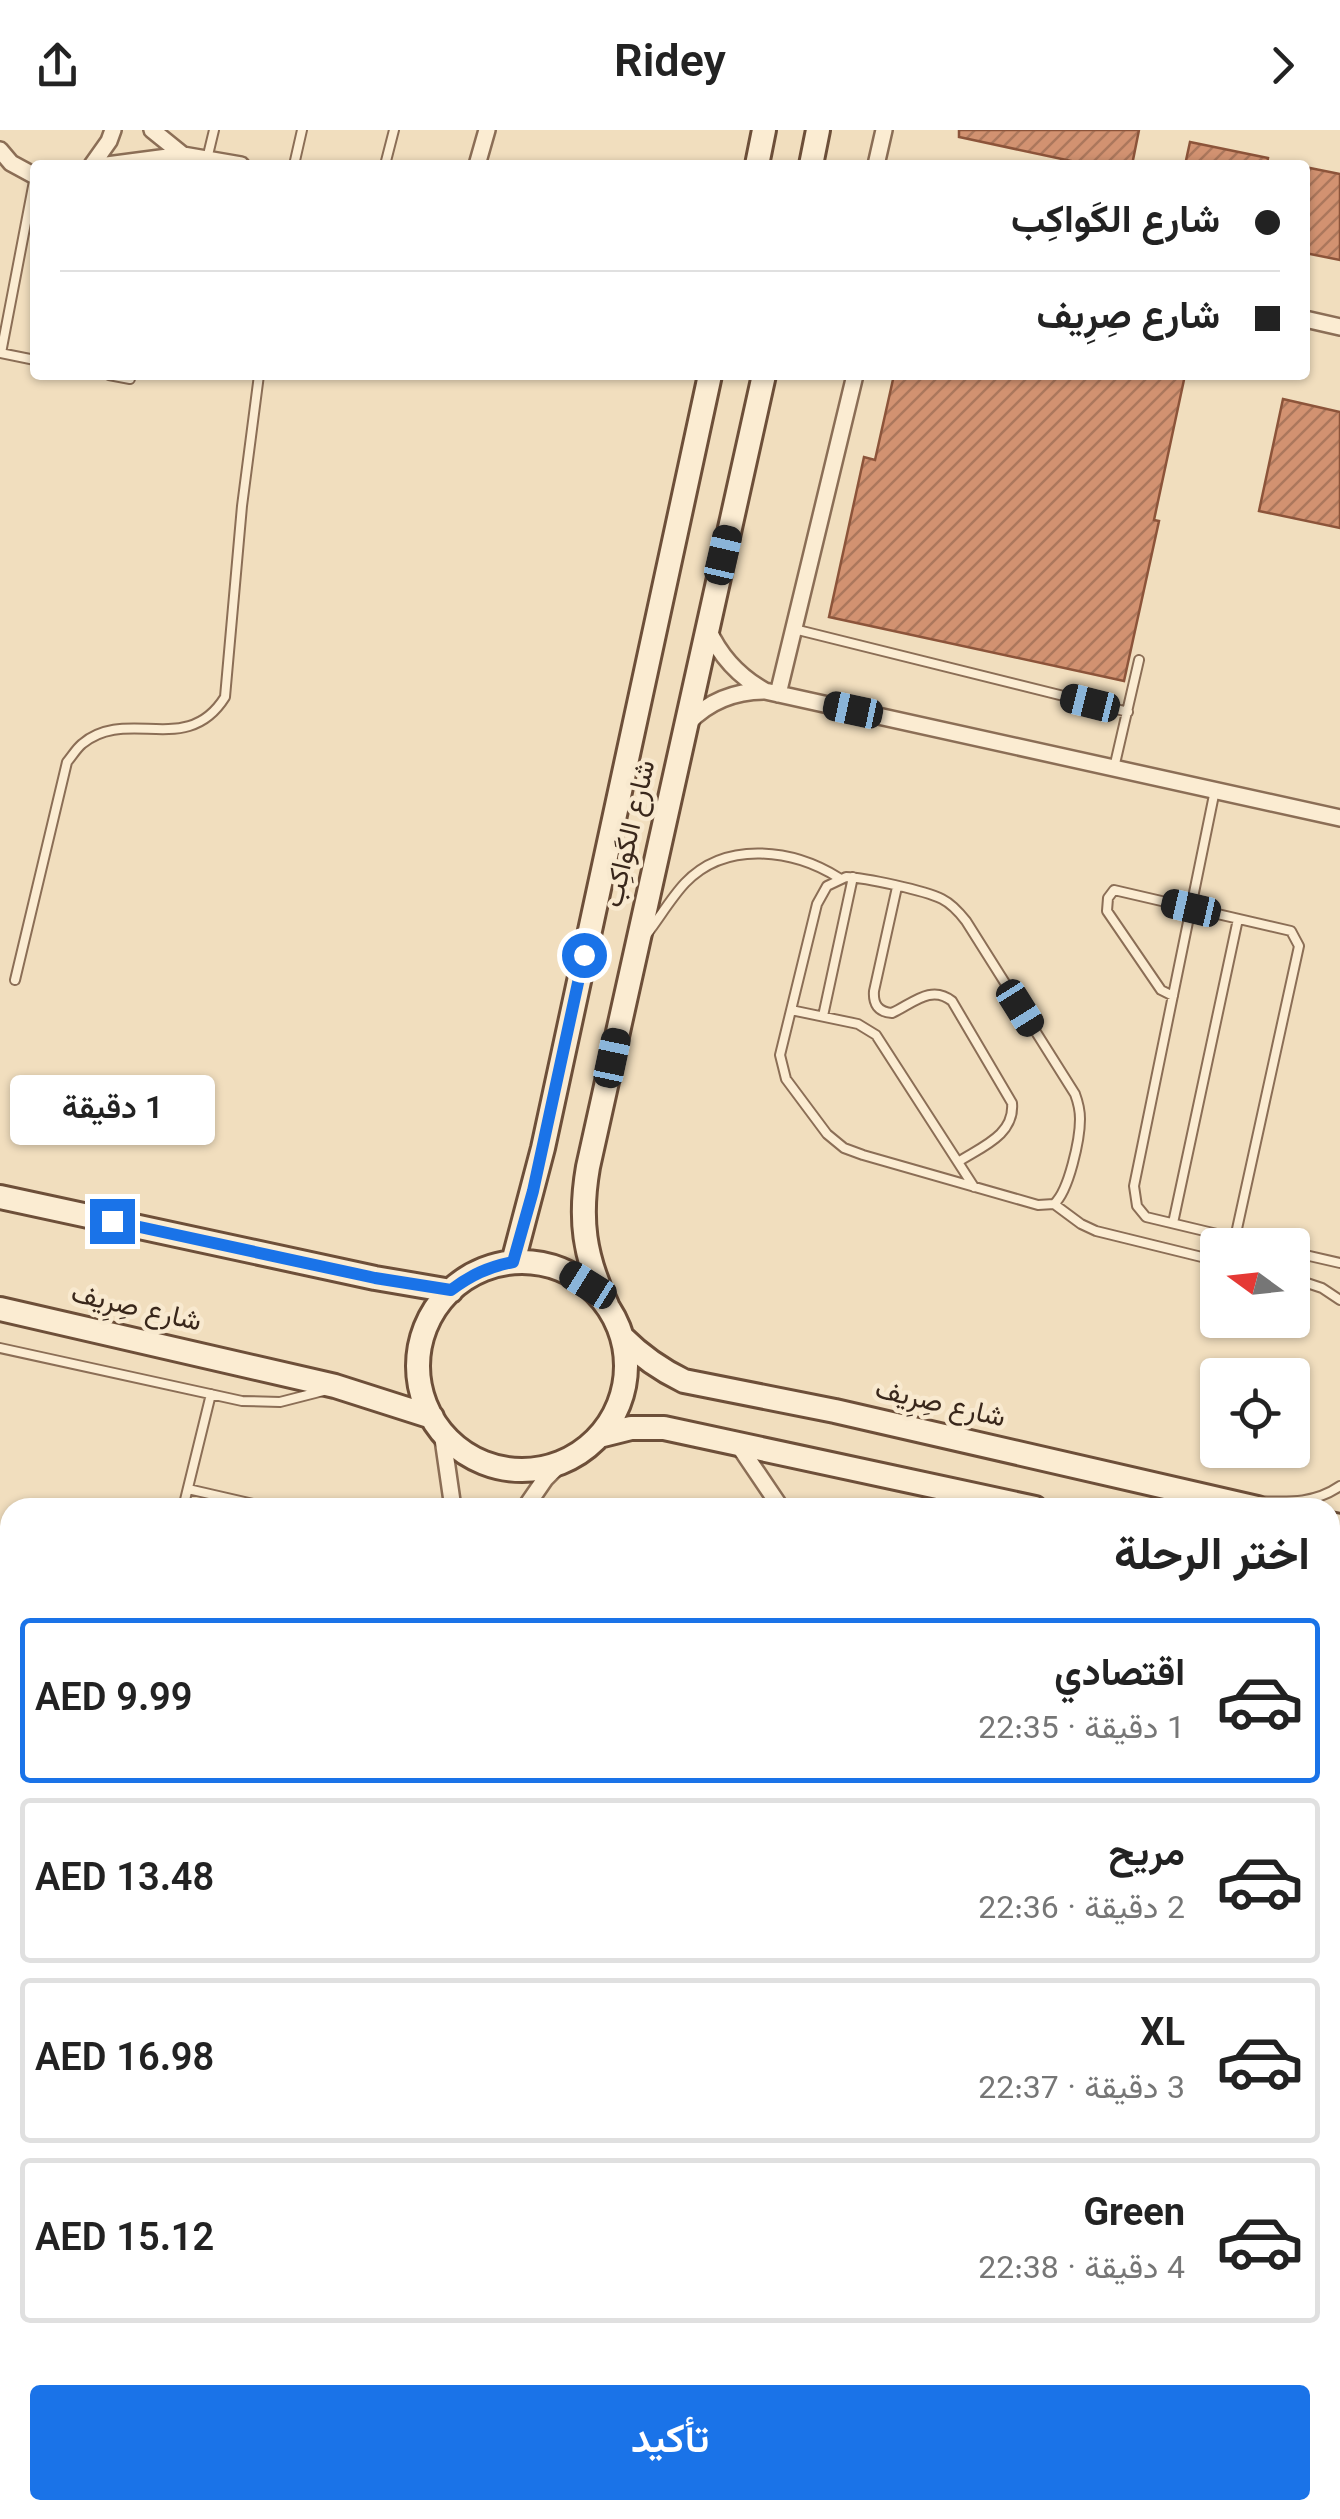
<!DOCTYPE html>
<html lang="ar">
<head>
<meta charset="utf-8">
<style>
  body { margin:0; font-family:Georgia,Vazirmatn,serif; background:#f6f6f6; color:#222; direction:rtl; height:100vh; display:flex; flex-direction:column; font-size:38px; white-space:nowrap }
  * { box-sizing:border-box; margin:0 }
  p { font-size:32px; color:#767676 }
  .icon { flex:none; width:55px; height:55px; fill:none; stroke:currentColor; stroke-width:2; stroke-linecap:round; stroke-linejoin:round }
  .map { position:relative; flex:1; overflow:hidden; direction:ltr }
  .panel { position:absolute; left:0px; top:1368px; width:1340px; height:1022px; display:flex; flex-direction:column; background:#fff; border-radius:30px 30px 0 0; box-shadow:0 2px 8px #0004; direction:rtl }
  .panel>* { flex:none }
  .banner { position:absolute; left:30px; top:30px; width:1280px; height:220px; border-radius:10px; box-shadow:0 2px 8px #0004; direction:rtl; display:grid; align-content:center; height:220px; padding:0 30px; background:#fff }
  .needle { width:65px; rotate:285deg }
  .buttons { position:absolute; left:1200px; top:1098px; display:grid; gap:20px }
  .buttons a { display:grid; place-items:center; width:110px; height:110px; border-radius:10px; background:#fff; box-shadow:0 2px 8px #0004; font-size:50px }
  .end { position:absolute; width:45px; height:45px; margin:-22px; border:12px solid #1a73e8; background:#fff; box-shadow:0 0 0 5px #fff }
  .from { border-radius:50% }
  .bubble { position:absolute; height:70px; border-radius:10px; background:#fff; box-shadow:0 2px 8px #0004; font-size:32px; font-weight:600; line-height:70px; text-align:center; direction:rtl }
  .car { position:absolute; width:30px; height:60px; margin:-30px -15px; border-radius:12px; box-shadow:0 0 8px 2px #0007; background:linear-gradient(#222 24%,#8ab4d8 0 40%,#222 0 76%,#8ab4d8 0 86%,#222 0) }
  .banner b { display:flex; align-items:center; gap:35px; height:95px; font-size:38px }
  .banner b+b { border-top:2px solid #e0e0e0 }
  .banner i { width:25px; height:25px; background:#222 }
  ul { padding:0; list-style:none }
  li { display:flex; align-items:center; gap:30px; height:165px; margin:0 20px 15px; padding:0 10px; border:5px solid #e0e0e0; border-radius:10px }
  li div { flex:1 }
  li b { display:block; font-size:38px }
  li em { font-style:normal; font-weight:600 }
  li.current { border-color:#1a73e8 }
  li>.icon { width:90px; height:90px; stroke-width:1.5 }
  h2 { padding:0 30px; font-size:45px; line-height:120px }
  .cta { display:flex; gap:20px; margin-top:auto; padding:20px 30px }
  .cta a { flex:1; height:115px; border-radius:10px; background:#1a73e8; color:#fff; font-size:40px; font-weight:600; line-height:115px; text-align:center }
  header { display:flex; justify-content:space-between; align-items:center; height:130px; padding:0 30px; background:#fff; font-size:45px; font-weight:600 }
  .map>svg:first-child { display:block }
</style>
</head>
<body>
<header><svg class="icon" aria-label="forward" viewBox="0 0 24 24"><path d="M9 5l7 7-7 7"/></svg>Ridey<svg class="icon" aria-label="share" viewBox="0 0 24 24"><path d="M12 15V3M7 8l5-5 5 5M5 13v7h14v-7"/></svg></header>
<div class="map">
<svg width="1340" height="2389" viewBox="0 0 1340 2389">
  <defs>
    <pattern id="building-hatch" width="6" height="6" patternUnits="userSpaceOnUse" patternTransform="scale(2.5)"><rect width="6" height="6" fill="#d29271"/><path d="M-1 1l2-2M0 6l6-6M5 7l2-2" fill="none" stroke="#ab775c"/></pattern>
  </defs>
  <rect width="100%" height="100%" fill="#f1debe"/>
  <path fill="url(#building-hatch)" stroke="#8c543a" stroke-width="2.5" d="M959 0H1139L1132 35H1090L959 7Z
    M1190 12 1268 28 1267 35H1185Z
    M1305 37 1340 44V130L1305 123Z
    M894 245H1185L1154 390 1159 391 1124 551 829 487 864 327 875 330Z
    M1283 269 1340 282V398L1259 381Z"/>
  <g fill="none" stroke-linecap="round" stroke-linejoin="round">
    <g stroke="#8b6e56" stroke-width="12">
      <path id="lane" d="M207 29 214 0
        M294 35 302 0
        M385 35 394 0
        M0 223 35 230
        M1 223 35 46
        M109 245 130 249
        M794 499 1128 582
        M1114 638 1139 530
        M1215 660 1134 1056 1137 1076 1146 1087 1263 1115
        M846 747C866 748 924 760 942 769 952 774 959 782 966 791L1075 964C1078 972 1080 980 1080 989 1080 1009 1069 1061 1054 1074L1038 1075 863 1025 844 1018 827 1004 786 949 780 925 817 774 827 756Z
        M897 757 874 861C873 874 878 882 892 883 912 874 931 854 952 871L1012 973C1015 1005 981 1017 958 1032
        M647 804C660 787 671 768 685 753 726 710 793 719 839 748
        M15 850 67 632C72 626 77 618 82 614 127 576 187 628 225 567L242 376 259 245
        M1173 866 1161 860 1107 781 1108 768 1114 760 1291 801 1299 816 1235 1108
        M791 880 858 894 876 905 974 1057
        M823 886 853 747
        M1054 1074 1081 1094 1096 1101 1218 1131
        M1173 1093 1238 789
        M1292 1122 1340 1133
        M1292 1148 1322 1158 1340 1170
        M0 1218 242 1271 280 1272 323 1261
        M188 1359 271 1378
        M1258 1371C1288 1372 1314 1374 1340 1356
        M183 1378 211 1264
        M1330 1619 1340 1621
        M1330 1870 1340 1872
        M1330 2177 1340 2179
        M1330 2251 1340 2253
        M777 2389 779 2380
        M1043 2389 1045 2380
        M1156 2389 1158 2380
        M1240 2389 1242 2380"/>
    </g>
    <g stroke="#8b6e56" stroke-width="20">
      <path id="street" d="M152 0 183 25
        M0 20 11 33 35 46
        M92 35 109 11 113 0
        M107 35 183 25 241 35
        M477 35 487 0
        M876 35 884 0
        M1305 189 1340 197
        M708 499C720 526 738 546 765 561
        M778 564 855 245
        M688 593C709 571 734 561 765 561L1340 688
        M442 1302 453 1378
        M737 1313 781 1378
        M525 1378 545 1349 562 1332
        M1330 1537 1340 1540
        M235 2389 237 2380
        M287 2389 289 2380"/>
    </g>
    <g stroke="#6d4f39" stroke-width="28">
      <path id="secondary" d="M757 35 764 0
        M811 35 818 0
        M0 1067 375 1148 451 1161
        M513 1132 543 1018 710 245
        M418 1236a104 104 0 1 1 208 0a104 104 0 1 1-208 0Z
        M607 1175C584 1126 579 1089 588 1037L764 245
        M0 1179 335 1256 432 1287
        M622 1207C641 1226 659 1239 684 1251L835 1281 1257 1378
        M599 1306 631 1298H664L1035 1378
        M1330 1394 1340 1396
        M1330 1443 1340 1445"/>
    </g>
    <use href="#lane" stroke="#fbecd2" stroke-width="8"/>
    <use href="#street" stroke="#fbecd2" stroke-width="15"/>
    <use href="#secondary" stroke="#fbecd2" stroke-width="22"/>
  </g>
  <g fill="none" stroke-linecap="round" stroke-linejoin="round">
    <path stroke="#1a73e8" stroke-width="12" d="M112 1091 375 1148 451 1160C471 1145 488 1137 513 1132L533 1061 584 825"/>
  </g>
  <g text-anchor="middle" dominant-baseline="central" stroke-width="9" stroke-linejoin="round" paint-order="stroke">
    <g font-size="28" fill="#39271b" stroke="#f8e9cf">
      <text transform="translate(631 704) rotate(-77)">شارع الكَواكِب</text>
      <text transform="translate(136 1179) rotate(13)">شارع صِرِيف</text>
      <text transform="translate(940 1275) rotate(13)">شارع صِرِيف</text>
    </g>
  </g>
</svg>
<div class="buttons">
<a><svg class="needle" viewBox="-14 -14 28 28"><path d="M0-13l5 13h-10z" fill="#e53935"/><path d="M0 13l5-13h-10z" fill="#767676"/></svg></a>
<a><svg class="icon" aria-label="locate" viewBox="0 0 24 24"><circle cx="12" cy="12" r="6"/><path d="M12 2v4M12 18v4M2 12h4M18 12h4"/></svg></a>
</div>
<i class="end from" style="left:584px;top:825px"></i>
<i class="end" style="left:112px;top:1091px"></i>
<div class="bubble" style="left:10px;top:945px;width:205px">1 دقيقة</div>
<i class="car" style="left:723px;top:425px;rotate:13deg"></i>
<i class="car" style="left:1090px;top:573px;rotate:284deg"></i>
<i class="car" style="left:853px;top:580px;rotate:282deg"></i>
<i class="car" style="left:1191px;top:778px;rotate:283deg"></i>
<i class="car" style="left:1020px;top:878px;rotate:148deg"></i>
<i class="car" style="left:612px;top:928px;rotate:12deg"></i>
<i class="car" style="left:588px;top:1155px;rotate:302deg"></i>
<div class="banner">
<b><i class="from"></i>شارع الكَواكِب</b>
<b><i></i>شارع صِرِيف</b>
</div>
<section class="panel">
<h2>اختر الرحلة</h2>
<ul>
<li class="current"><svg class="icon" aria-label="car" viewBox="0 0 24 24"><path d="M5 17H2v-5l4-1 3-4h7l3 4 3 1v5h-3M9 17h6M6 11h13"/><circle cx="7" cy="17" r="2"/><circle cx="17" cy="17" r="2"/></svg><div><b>اقتصادي</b><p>1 دقيقة · 22:35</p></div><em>AED 9.99</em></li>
<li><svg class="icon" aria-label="car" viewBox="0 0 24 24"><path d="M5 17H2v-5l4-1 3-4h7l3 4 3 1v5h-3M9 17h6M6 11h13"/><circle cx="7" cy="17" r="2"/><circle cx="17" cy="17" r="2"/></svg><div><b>مريح</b><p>2 دقيقة · 22:36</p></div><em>AED 13.48</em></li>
<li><svg class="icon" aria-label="car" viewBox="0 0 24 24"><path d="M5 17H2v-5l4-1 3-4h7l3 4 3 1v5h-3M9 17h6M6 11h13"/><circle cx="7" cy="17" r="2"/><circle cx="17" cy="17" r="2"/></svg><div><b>XL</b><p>3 دقيقة · 22:37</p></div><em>AED 16.98</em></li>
<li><svg class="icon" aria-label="car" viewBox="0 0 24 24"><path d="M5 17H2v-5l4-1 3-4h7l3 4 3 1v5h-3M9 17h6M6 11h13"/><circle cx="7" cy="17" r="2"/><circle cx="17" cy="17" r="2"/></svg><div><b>Green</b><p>4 دقيقة · 22:38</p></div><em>AED 15.12</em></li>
</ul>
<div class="cta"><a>تأكيد</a></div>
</section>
</div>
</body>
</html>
